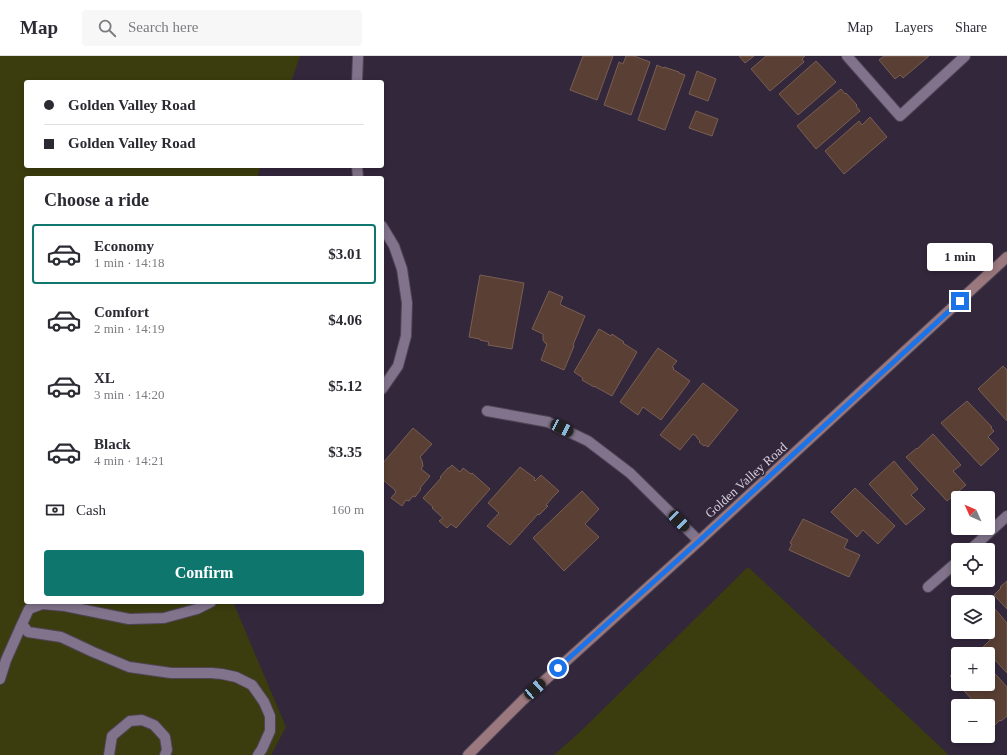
<!DOCTYPE html>
<html lang="en">
<head>
<meta charset="utf-8">
<style>
  body { margin:0; font-family:Georgia,serif; background:#f7f7f7; color:#2b2b33; height:100vh; display:flex; flex-direction:column; font-size:15px; white-space:nowrap }
  * { box-sizing:border-box; margin:0 }
  p { font-size:13px; color:#7c7c81 }
  .icon { flex:none; width:22px; height:22px; fill:none; stroke:currentColor; stroke-width:2; stroke-linecap:round; stroke-linejoin:round }
  .map { position:relative; flex:1; overflow:hidden }
  .panel { position:absolute; left:24px; top:120px; width:360px; height:428px; display:flex; flex-direction:column; background:#fff; border-radius:4px; box-shadow:0 2px 6px #0003 }
  .panel>* { flex:none }
  .hud { position:absolute; left:24px; top:24px; width:360px; height:88px; border-radius:4px; box-shadow:0 2px 6px #0003; display:grid; align-content:center; height:88px; padding:0 20px; background:#fff }
  .needle { width:26px; rotate:315deg }
  .tools { position:absolute; left:951px; top:435px; display:grid; gap:8px }
  .tools a { display:grid; place-items:center; width:44px; height:44px; border-radius:4px; background:#fff; box-shadow:0 2px 6px #0003; font-size:20px }
  .end { position:absolute; width:18px; height:18px; margin:-9px; border:5px solid #1a73e8; background:#fff; box-shadow:0 0 0 2px #fff }
  .from { border-radius:50% }
  .bubble { position:absolute; height:28px; border-radius:4px; background:#fff; box-shadow:0 2px 6px #0003; font-size:13px; font-weight:800; line-height:28px; text-align:center }
  .car { position:absolute; width:12px; height:24px; margin:-12px -6px; border-radius:5px; box-shadow:0 0 3px 1px #0007; background:linear-gradient(#222 24%,#8ab4d8 0 40%,#222 0 76%,#8ab4d8 0 86%,#222 0) }
  .hud b { display:flex; align-items:center; gap:14px; height:38px; font-size:15px }
  .hud b+b { border-top:1px solid #e1e1e2 }
  .hud i { width:10px; height:10px; background:#2b2b33 }
  ul { padding:0; list-style:none }
  li { display:flex; align-items:center; gap:12px; height:60px; margin:0 8px 6px; padding:0 12px; border:2px solid transparent; border-radius:4px }
  li div { flex:1 }
  li b { display:block; font-size:15px }
  li em { font-style:normal; font-weight:800 }
  li.current { border-color:#0f766e }
  li>.icon { width:36px; height:36px; stroke-width:1.5 }
  h2 { padding:0 20px; font-size:18px; line-height:48px }
  .pay { display:flex; align-items:center; gap:10px; height:44px; padding:0 20px; font-size:15px }
  .pay p { margin-inline-start:auto }
  .button { display:flex; gap:8px; margin-top:auto; padding:8px 20px }
  .button a { flex:1; height:46px; border-radius:4px; background:#0f766e; color:#fff; font-size:16px; font-weight:800; line-height:46px; text-align:center }
  header { display:flex; align-items:center; gap:24px; box-sizing:border-box; height:56px; padding:0 20px; background:#fff; border-bottom:1px solid #e1e1e2 }
  header strong { font-size:19px }
  nav { display:flex; gap:22px; margin-inline-start:auto; font-size:14px }
  .search { width:280px; height:36px; background:#f7f7f7; display:flex; align-items:center; gap:10px; box-sizing:border-box; padding:0 14px; border-radius:4px; color:#7c7c81; font-size:15px }
  .map>svg:first-child { display:block }
</style>
</head>
<body>
<header>
<strong>Map</strong>
<div class="search"><svg class="icon" aria-label="search" viewBox="0 0 24 24"><circle cx="10" cy="10" r="6"/><path d="M15 15l6 6"/></svg>Search here</div>
<nav><a>Map</a><a>Layers</a><a>Share</a></nav>
</header>
<div class="map">
<svg width="1007" height="699" viewBox="0 0 1007 699">
  <rect width="100%" height="100%" fill="#33273c"/>
  <path fill="#3b3d0e" d="M0 0H300L291 26H26V110H261L257 122H26V546H233L286 671 271 699H0Z
    M748 511 949 699H554L580 676Z"/>
  <path fill="#593f34" stroke="#7a5e53" d="M583 0H613L597 44 570 34Z
    M626 0H634L650 6 631 59 604 49 619 6 623 8Z
    M739 0H754L745 7Z
    M766 0H805L802 3 804 6 770 35 751 13Z
    M884 0H929L903 22 900 19 895 23 879 4Z
    M816 5 836 26 798 59 779 38Z
    M657 9 663 12 664 11 679 16V17L685 19 665 74 638 64Z
    M697 15 716 23 708 45 689 38Z
    M841 33 845 38 846 37 857 49 856 50 860 55 816 93 797 70Z
    M696 55 718 63 712 80 689 72Z
    M870 61 887 81 844 118 825 95 859 65 862 69Z
    M480 219 524 227 512 293 488 289 489 286 480 284V283L469 281Z
    M549 235 563 241 560 248 561 249 585 260 573 289 574 290 564 314 541 304 547 288 545 287 543 284V278L532 273Z
    M599 273 611 280 612 278 624 286 623 287 637 296 612 340 594 330V331L582 324 583 322 574 316Z
    M658 292 677 305 672 311 674 312 673 313 690 325 661 364 643 351 638 359 620 346Z
    M1003 310 1007 314V365L978 333Z
    M703 327 738 354 708 391 705 389 704 390 699 386 700 385 697 382V381L693 378 680 394 660 379Z
    M967 345 992 371 991 372 994 375 988 381 999 393 981 410 941 367Z
    M413 372 432 388 420 401 422 405 423 410 421 413 430 420 420 432 421 433 415 441 413 440 409 445 406 444 402 450 391 442 396 436 395 435V434L382 423V408Z
    M933 378 961 409 953 415 966 429 947 445 906 401 917 392V393Z
    M894 405 918 433 911 439 925 453 906 469 869 428Z
    M452 409 460 416 463 412 471 418 472 417 490 433 456 472 451 468 447 472 439 465 443 462 432 452 433 451 423 442 441 422 440 421 448 412H449Z
    M520 411 535 422 534 424 535 425 541 419 559 435 552 442 546 449 548 450 539 459 538 458 510 489 487 470 499 457 488 447Z
    M855 432 895 470 878 488 863 474 857 481 831 456Z
    M582 435 599 453 585 468 599 481 564 515 533 482Z
    M803 463 848 484 844 492 860 499 849 521 789 494 792 488 790 487Z
    M1007 525V553L994 539 1001 532 1000 531Z
    M994 552 1007 567V617L983 591 990 584 982 576H988V559Z
    M958 610V628H988V610L1007 631V660L1001 665 1000 664 995 669 988 661V650H978L950 620 952 618 951 617Z"/>
  <g fill="none" stroke-linecap="round" stroke-linejoin="round">
    <g stroke="#4f4557" stroke-width="12">
      <path id="lane" d="M357 26 358 0
        M357 110 358 122
        M382 170 394 190 402 213 407 247 406 280 398 310 382 333
        M211 546 197 553 164 562 129 563 65 550 42 548 29 553 22 568 28 576 61 581 93 596 129 611 171 617H211L222 618 236 621 252 629 264 646 270 660V675L262 693 258 699
        M0 623 6 604 22 568
        M109 699 112 680 130 665 142 664 154 669 165 681 167 694 165 699"/>
    </g>
    <g stroke="#4f4557" stroke-width="12">
      <path id="street" d="M847 0 900 60 965 0
        M487 355 548 366 588 385 630 417 699 485
        M970 494 1007 460
        M928 531 958 505"/>
    </g>
    <g stroke="#4f4557" stroke-width="12">
      <path id="secondary" d="M468 699 523 644 699 485 1007 201"/>
    </g>
    <use href="#lane" stroke="#80738b" stroke-width="10"/>
    <use href="#street" stroke="#80738b" stroke-width="10"/>
    <use href="#secondary" stroke="#9a787d" stroke-width="10"/>
  </g>
  <g fill="none" stroke-linecap="round" stroke-linejoin="round">
    <path stroke="#1a73e8" stroke-width="5" d="M558 612 699 485 960 245"/>
  </g>
  <g text-anchor="middle" dominant-baseline="central" stroke-width="3.5" stroke-linejoin="round" paint-order="stroke">
    <g font-size="13" fill="#d5cedc" stroke="#33273c">
      <text transform="translate(746 424) rotate(-42)">Golden Valley Road</text>
    </g>
  </g>
</svg>
<div class="tools">
<a><svg class="needle" viewBox="-14 -14 28 28"><path d="M0-13l5 13h-10z" fill="#e53935"/><path d="M0 13l5-13h-10z" fill="#7c7c81"/></svg></a>
<a><svg class="icon" aria-label="locate" viewBox="0 0 24 24"><circle cx="12" cy="12" r="6"/><path d="M12 2v4M12 18v4M2 12h4M18 12h4"/></svg></a>
<a><svg class="icon" aria-label="layers" viewBox="0 0 24 24"><path d="M12 4l9 5-9 5-9-5zM3 14l9 5 9-5"/></svg></a>
<a>+</a>
<a>−</a>
</div>
<i class="end from" style="left:558px;top:612px"></i>
<i class="end" style="left:960px;top:245px"></i>
<div class="bubble" style="left:927px;top:187px;width:66px">1 min</div>
<i class="car" style="left:562px;top:372px;rotate:116deg"></i>
<i class="car" style="left:679px;top:465px;rotate:135deg"></i>
<i class="car" style="left:535px;top:633px;rotate:48deg"></i>
<div class="hud">
<b><i class="from"></i>Golden Valley Road</b>
<b><i></i>Golden Valley Road</b>
</div>
<section class="panel">
<h2>Choose a ride</h2>
<ul>
<li class="current"><svg class="icon" aria-label="car" viewBox="0 0 24 24"><path d="M5 17H2v-5l4-1 3-4h7l3 4 3 1v5h-3M9 17h6M6 11h13"/><circle cx="7" cy="17" r="2"/><circle cx="17" cy="17" r="2"/></svg><div><b>Economy</b><p>1 min · 14:18</p></div><em>$3.01</em></li>
<li><svg class="icon" aria-label="car" viewBox="0 0 24 24"><path d="M5 17H2v-5l4-1 3-4h7l3 4 3 1v5h-3M9 17h6M6 11h13"/><circle cx="7" cy="17" r="2"/><circle cx="17" cy="17" r="2"/></svg><div><b>Comfort</b><p>2 min · 14:19</p></div><em>$4.06</em></li>
<li><svg class="icon" aria-label="car" viewBox="0 0 24 24"><path d="M5 17H2v-5l4-1 3-4h7l3 4 3 1v5h-3M9 17h6M6 11h13"/><circle cx="7" cy="17" r="2"/><circle cx="17" cy="17" r="2"/></svg><div><b>XL</b><p>3 min · 14:20</p></div><em>$5.12</em></li>
<li><svg class="icon" aria-label="car" viewBox="0 0 24 24"><path d="M5 17H2v-5l4-1 3-4h7l3 4 3 1v5h-3M9 17h6M6 11h13"/><circle cx="7" cy="17" r="2"/><circle cx="17" cy="17" r="2"/></svg><div><b>Black</b><p>4 min · 14:21</p></div><em>$3.35</em></li>
</ul>
<div class="pay"><svg class="icon" aria-label="cash" viewBox="0 0 24 24"><path d="M3 7h18v10H3z"/><circle cx="12" cy="12" r="2"/></svg>Cash<p>160 m</p></div>
<div class="button"><a>Confirm</a></div>
</section>
</div>
</body>
</html>
